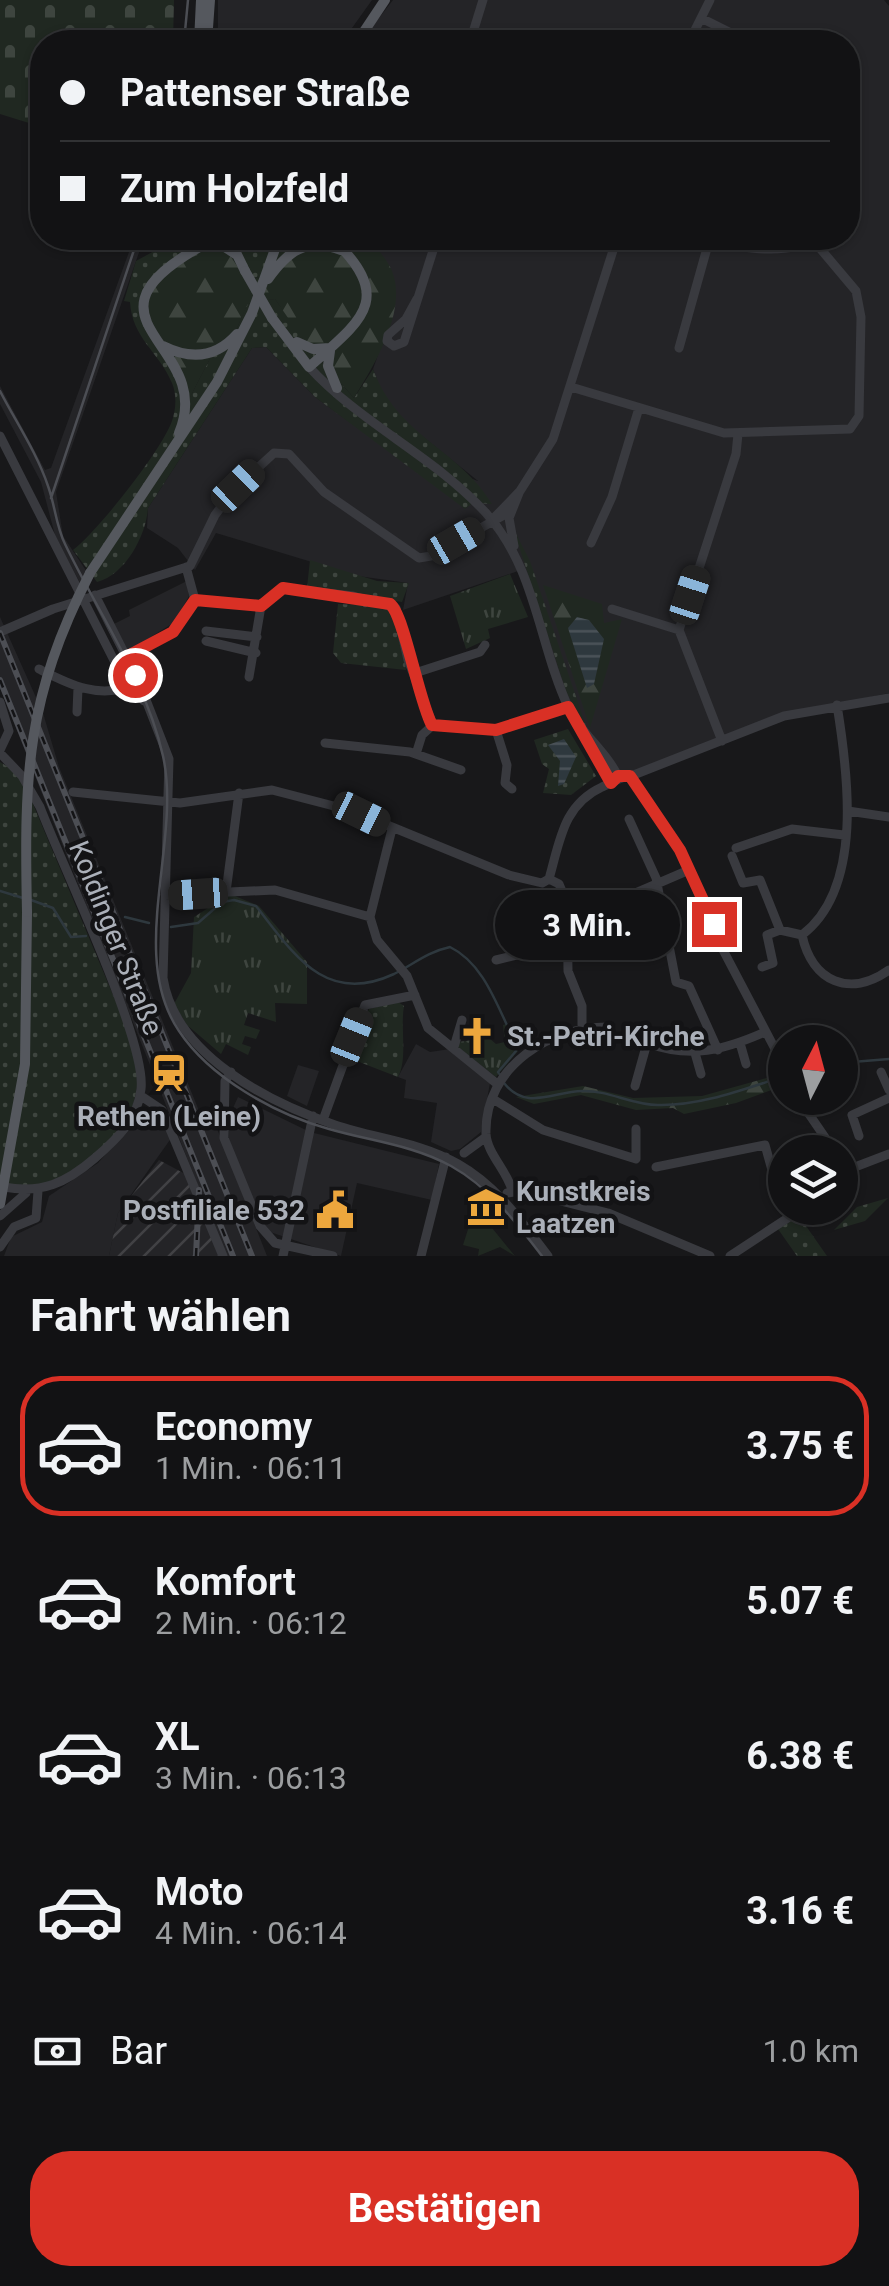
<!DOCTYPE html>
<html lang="de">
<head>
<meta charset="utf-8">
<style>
  body { margin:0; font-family:Roboto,sans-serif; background:#1b1b1d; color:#f1f3f6; height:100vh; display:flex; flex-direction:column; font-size:38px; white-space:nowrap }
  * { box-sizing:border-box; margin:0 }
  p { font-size:32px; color:#9c9ea0 }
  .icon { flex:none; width:55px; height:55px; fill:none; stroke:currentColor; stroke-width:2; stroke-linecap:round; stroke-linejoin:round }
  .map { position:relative; height:1256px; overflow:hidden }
  .panel { display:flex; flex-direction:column; background:#121214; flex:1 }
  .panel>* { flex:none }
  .banner { position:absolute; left:30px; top:30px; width:830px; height:220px; border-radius:40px; box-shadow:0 2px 8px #0004,0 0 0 2px #313234; display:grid; align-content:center; height:220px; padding:0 30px; background:#121214 }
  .needle { width:65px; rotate:6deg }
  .tools { position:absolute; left:768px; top:1025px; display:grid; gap:20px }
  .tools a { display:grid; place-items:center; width:90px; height:90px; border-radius:50%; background:#121214; box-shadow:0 2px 8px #0004,0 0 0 2px #313234; font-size:50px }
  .end { position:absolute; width:45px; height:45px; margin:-22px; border:12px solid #d93025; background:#fff; box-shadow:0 0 0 5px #fff }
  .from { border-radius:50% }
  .bubble { position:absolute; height:70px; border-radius:35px; background:#121214; box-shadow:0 2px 8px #0004,0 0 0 2px #313234; font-size:32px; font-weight:700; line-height:70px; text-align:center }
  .car { position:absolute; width:30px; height:60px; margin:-30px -15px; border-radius:12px; box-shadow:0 0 8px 2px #0007; background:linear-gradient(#222 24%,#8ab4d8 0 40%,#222 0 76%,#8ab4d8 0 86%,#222 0) }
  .banner b { display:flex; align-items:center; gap:35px; height:95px; font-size:38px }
  .banner b+b { border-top:2px solid #313234 }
  .banner i { width:25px; height:25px; background:#f1f3f6 }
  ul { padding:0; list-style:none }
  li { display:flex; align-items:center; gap:30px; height:140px; margin:0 20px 15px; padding:0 10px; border:5px solid transparent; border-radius:40px }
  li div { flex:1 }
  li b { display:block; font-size:38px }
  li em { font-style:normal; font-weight:700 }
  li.on { border-color:#d93025 }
  li>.icon { width:90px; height:90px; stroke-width:1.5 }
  h2 { padding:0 30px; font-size:45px; line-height:120px }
  .pay { display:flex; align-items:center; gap:25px; height:110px; padding:0 30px; font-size:38px }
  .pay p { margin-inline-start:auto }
  .cta { display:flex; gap:20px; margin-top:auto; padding:20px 30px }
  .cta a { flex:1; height:115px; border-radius:40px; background:#d93025; color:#fff; font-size:40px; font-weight:700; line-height:115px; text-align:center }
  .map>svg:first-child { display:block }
</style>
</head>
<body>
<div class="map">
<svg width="889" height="1256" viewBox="0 0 889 1256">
  <defs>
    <pattern id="industrial-furrows" width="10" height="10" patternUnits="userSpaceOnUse" patternTransform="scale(2.5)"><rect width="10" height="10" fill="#242427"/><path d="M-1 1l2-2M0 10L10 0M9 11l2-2" fill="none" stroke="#414144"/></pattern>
    <pattern id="grass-dots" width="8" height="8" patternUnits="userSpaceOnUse" patternTransform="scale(2.5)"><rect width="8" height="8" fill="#202821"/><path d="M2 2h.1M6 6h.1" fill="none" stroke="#3e453f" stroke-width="1.8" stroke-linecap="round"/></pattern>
    <pattern id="forest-firs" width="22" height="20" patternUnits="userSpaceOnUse" patternTransform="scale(2.5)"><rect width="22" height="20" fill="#202821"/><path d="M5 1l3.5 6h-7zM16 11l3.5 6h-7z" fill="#3e453f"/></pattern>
    <pattern id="cemetery-stones" width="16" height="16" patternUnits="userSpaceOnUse" patternTransform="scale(2.5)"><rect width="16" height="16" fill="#202821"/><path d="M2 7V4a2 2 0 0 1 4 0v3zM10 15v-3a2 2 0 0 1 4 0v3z" fill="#3e453f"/></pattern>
    <pattern id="park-tufts" width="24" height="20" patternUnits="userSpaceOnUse" patternTransform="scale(2.5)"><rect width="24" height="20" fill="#202821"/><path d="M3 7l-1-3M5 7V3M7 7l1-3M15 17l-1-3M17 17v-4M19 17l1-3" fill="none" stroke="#3e453f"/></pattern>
    <pattern id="water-rules" width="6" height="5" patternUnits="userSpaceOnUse" patternTransform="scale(2.5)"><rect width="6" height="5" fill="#2e383e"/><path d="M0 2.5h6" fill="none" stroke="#4a5258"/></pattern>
  </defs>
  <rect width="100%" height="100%" fill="#18181a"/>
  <path fill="#242427" d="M218 0H372L342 42H218Z
    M393 0H884L889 6V693L804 711 631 776 620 772 588 740 566 699 524 569 403 610 408 583 358 576 216 533 195 570 178 548 147 528 148 508 252 348 266 347 315 397 380 444 478 481 401 419 381 390 373 369 386 332 392 272 369 238H848V42H360Z
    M134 238H144L56 492 63 536 87 572 81 585 55 535 41 482 0 404V386L45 470 51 468Z
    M187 581 189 596 175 622 128 651 114 624 130 616 129 610Z
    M0 617 43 713 59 767 204 1123 214 1121 267 1256H226L0 688Z
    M416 1044 430 1052 450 1049 490 1083 481 1132 460 1149 451 1151 431 1142 437 1103 404 1098 406 1080 398 1077Z
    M298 1065 319 1071 307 1106 287 1096Z
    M238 1097 310 1132 439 1164 432 1200 357 1183 341 1256 270 1232 258 1218 229 1139 228 1119Z
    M156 1108 172 1137 118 1213 109 1256H4L11 1237 42 1222 49 1196 98 1163 146 1110Z"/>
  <path fill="url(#industrial-furrows)" d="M159 1160 187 1175 220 1256H109L118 1213Z"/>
  <path fill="url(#grass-dots)" d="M178 238H286L273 277 244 278 189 399 215 349 234 335 248 302 275 299 317 357 354 398 373 369C398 437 457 447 492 504L473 503 465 509 315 397 266 347 252 348 148 508C146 536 125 575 97 582L73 550C97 532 162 450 172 421 176 409 177 395 172 383 159 352 132 338 130 302L124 301 136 261Z
    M513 528 530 561 589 735 566 691Z
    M310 560 377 581 409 583 402 602 307 588Z
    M338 604 390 606 398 615 406 670 341 663 333 653Z
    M568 729 596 776 571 795 543 793 549 769 542 764 534 740Z
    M0 762 15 771 33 804 134 1045C151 1121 105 1151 46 1187L0 1184Z
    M398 1002 404 1006C400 1028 408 1058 398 1077L349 1058 369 1009Z
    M888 1198 865 1221 834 1230 857 1207Z
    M799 1216 827 1256H797L778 1229Z"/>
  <path fill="url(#forest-firs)" d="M286 238H369C376 248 387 259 392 271 408 310 374 366 354 398L306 344 275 299 248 303 234 335 215 349 188 401 150 319 153 287C174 266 195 249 227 251L245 278 272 277Z
    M543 585 602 604 604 623 622 619 590 728Z
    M785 1073V1085L736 1103 684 1114 673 1108 636 1110 581 1095 534 1104 516 1097 583 1086 633 1098 702 1096Z"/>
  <path fill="url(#cemetery-stones)" d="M0 0H174L173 42H42V127L0 114Z"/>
  <path fill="url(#park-tufts)" d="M510 574 528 617 488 629 490 638 466 649 450 596Z
    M230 894 259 906 307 962V1004L275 1003 276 1022 248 1013 244 1025 260 1030 256 1039 245 1036 242 1044 251 1047 248 1055 226 1044 221 1054 187 1025 174 1004 191 973 194 917Z
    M507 1024 518 1051 496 1077 458 1047V1042L489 1038 496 1044 505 1042 503 1025Z"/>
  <path fill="#202821" d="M475 1207 515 1256 500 1247 478 1256 479 1249 463 1245Z"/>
  <path fill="url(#water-rules)" d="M577 617 589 620 604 639 594 684 587 688 568 628Z
    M564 739 576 757 564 784 558 786 560 761 548 745Z"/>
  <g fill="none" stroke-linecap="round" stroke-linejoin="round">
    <path stroke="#2e383e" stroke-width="2.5" d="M0 891 23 898
      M31 900 53 908 71 937 86 936
      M125 917 149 923
      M171 927 198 923 222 902 234 900 256 906C294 954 325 1006 394 974 414 964 427 952 450 947 485 964 498 1009 515 1042L516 1051 498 1072 501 1076
      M840 1063 889 1059
      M504 1083C526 1111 552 1092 582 1091 608 1090 632 1105 658 1105 701 1106 744 1089 785 1076"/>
    <path stroke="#393a3f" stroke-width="9" d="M701 18 741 38 803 42
      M470 42 483 0
      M689 42 710 0
      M687 238C722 243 782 259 813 240
      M417 299 406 319 388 335 387 341 394 346 404 342 437 238
      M679 348 709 241
      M309 367C361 424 434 456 486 513 537 570 538 643 569 709 582 734 610 756 618 777
      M571 387 724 433 850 429 859 416 861 317 856 291 813 240
      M0 436 123 678 144 701
      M492 520 520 491 553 439 617 238
      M591 543 612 497 639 408
      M514 546 509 518 519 493
      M186 567 195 600
      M95 595 139 682 169 759 163 978C175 1055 268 1102 335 1125 377 1139 420 1142 458 1164 497 1186 522 1222 548 1256
      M612 609 679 630
      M206 631 257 637
      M0 632 53 609 190 566 215 515 234 490 274 453 289 454 324 492 419 558 431 556 511 511
      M206 641 256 653
      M126 657 173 631 195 600 261 606 283 588 353 596 396 608 408 660 433 725
      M39 669C69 684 97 699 131 686
      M415 673 480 652 485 645
      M249 677 261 606
      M0 702 9 731 0 750
      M77 712 78 688
      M433 725 496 730 568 707
      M496 730 507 765 505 783 512 789
      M722 741 679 630 736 454 738 434
      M325 743 410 752 461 770
      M0 753 22 776 40 807C61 863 147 1041 141 1089 138 1119 117 1139 95 1158 66 1183 42 1194 4 1187
      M416 754 422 735 433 725
      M597 754 611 783
      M631 776 680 850 722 948 785 1068
      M73 792 180 803 272 790 353 811 509 875 542 883 549 879C560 841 563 805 602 787 614 782 619 777 631 776L784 716 889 698
      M848 811 889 817
      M629 819 656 878 676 982 689 986 718 1050
      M392 829 370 917 377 940 407 976 428 1028 496 1083
      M736 848 792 829 844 835
      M732 856 743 883 760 880 780 930
      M549 879 559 884 567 903 568 971 582 1006V1025
      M226 892 239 793
      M165 895 275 890 370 917
      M567 903 628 901 631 895 689 870
      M802 935C812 982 850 998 889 970
      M496 960 567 943
      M762 967 773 963 767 935 780 930 802 935C864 888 848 773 837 705
      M740 1043 746 1064
      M454 1047 462 1020
      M695 1053 701 1074
      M231 1072 225 1081 224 1138 260 1226 275 1243 333 1256
      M881 1072 889 1090
      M635 1086 647 1043C691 1059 724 1050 765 1032
      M141 1096 162 1110 223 1256
      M798 1098 835 1152
      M493 1099 543 1130 636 1159V1129
      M323 1120 365 1005 415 995
      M859 1136 852 1115 889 1098
      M464 1153 486 1137
      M840 1159 855 1167 889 1154
      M656 1167 765 1145 772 1170 785 1190
      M840 1185 848 1179 849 1166
      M512 1190C507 1171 487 1153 486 1134 484 1066 552 1025 611 1027
      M507 1193 521 1191 608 1213 710 1256
      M0 1216 26 1193
      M0 1247 14 1227 36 1218 38 1191
      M283 1256 313 1116
      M421 1256 446 1157
      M730 1256 803 1208"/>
    <path stroke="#55585e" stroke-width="10" d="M199 42 201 0
      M207 42 210 0
      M357 42 385 0
      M229 238 245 271
      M207 247H225L237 255
      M268 279C288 251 306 237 341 250
      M272 318 309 367C363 319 395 299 332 238
      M297 342 313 349 330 348
      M163 346C191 360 216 358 237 334
      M330 351 328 366 337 388
      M179 433C218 340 55 321 216 238
      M90 573 217 382 252 313 279 238
      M0 1204 25 1064 27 912"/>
    <path stroke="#4c4e54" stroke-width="2.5" d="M184 42 188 0
      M0 391C16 422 37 453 48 486 55 505 56 526 65 544 98 613 146 680 163 756 182 840 127 955 179 1031 210 1078 275 1114 329 1129 370 1141 413 1145 451 1166 489 1187 516 1222 542 1256
      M51 498 138 238"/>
    <g stroke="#4c4e54" stroke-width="6">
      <path id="rail" d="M0 633 252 1256
        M0 680 233 1256
        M196 1256 199 1190"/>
    </g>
    <use href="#rail" stroke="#131315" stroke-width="2.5" stroke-dasharray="8" stroke-linecap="butt"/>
    <path stroke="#55585e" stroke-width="10" d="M245 271 272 318
      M27 912C24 774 26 698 90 573"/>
  </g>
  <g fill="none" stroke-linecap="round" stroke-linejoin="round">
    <path stroke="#d93025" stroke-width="12" d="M135 675 126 657 173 632 195 600 261 606 283 588 390 604C404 614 419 702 432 725L496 730 568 707 611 783 618 776H630L680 850 714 924"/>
  </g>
  <defs>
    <g id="church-bare" transform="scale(3)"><path d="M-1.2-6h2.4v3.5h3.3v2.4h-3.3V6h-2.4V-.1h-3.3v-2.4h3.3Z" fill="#eda73d" stroke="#131315" stroke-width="2.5" paint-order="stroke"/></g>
    <g id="station-bare" transform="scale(3)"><path d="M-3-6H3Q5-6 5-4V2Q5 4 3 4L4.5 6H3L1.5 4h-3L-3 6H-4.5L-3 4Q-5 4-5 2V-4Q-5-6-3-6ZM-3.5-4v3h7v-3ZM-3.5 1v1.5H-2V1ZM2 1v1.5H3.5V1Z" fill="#eda73d" stroke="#131315" stroke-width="2.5" paint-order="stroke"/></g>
    <g id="museum-bare" transform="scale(3)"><path d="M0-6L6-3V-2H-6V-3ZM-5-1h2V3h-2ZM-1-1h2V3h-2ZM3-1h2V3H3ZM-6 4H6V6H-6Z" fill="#eda73d" stroke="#131315" stroke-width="2.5" paint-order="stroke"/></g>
    <g id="civic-bare" transform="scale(3)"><path d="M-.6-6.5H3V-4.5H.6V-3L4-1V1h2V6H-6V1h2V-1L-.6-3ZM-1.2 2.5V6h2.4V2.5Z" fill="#eda73d" stroke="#131315" stroke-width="2.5" paint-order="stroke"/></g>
  </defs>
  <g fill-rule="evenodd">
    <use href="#church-bare" x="477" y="1036"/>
    <use href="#station-bare" x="169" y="1073"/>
    <use href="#museum-bare" x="486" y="1207"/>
    <use href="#civic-bare" x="335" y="1210"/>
  </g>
  <g text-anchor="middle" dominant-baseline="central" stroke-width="9" stroke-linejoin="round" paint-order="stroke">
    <g font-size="28" fill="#abb0b9" stroke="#131315">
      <text transform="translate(116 938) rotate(68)">Koldinger Straße</text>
    </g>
    <g font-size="28" font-weight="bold" fill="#abb0b9" stroke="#131315" text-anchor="start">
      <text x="507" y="1036">St.-Petri-Kirche</text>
      <text x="169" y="1116" text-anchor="middle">Rethen (Leine)</text>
      <text x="516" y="1191">Kunstkreis<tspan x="516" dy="32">Laatzen</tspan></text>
      <text x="305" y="1210" text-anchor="end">Postfiliale 532</text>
    </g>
  </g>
</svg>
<div class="tools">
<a><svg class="needle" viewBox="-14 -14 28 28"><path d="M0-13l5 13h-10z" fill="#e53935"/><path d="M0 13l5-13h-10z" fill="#9c9ea0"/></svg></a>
<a><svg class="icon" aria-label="layers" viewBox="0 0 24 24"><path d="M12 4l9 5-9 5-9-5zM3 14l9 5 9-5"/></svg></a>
</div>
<i class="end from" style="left:135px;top:675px"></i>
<i class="end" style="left:714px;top:924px"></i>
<div class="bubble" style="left:495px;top:890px;width:185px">3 Min.</div>
<i class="car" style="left:238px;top:486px;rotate:46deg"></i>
<i class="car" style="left:456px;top:541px;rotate:60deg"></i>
<i class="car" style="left:690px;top:595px;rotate:18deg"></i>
<i class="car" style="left:361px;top:814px;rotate:116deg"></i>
<i class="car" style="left:198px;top:894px;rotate:266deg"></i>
<i class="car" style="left:352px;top:1037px;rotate:22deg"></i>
<div class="banner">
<b><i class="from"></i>Pattenser Straße</b>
<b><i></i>Zum Holzfeld</b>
</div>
</div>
<section class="panel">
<h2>Fahrt wählen</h2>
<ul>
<li class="on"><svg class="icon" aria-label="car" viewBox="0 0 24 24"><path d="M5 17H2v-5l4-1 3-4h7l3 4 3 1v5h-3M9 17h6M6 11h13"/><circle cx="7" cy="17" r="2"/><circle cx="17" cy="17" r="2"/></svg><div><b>Economy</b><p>1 Min. · 06:11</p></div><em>3.75 €</em></li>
<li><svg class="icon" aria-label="car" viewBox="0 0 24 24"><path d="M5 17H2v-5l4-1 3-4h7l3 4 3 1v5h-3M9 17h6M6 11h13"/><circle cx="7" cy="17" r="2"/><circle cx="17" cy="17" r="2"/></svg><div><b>Komfort</b><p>2 Min. · 06:12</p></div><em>5.07 €</em></li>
<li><svg class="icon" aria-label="car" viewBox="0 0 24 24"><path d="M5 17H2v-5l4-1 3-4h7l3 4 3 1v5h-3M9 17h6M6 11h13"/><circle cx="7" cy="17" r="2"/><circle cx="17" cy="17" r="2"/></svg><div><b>XL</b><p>3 Min. · 06:13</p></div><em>6.38 €</em></li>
<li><svg class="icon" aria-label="car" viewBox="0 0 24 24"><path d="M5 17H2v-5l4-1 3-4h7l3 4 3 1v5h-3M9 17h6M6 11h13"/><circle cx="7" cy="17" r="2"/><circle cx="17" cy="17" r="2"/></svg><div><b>Moto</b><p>4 Min. · 06:14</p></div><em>3.16 €</em></li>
</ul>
<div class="pay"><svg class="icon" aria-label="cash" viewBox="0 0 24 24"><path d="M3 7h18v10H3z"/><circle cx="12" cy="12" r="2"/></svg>Bar<p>1.0 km</p></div>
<div class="cta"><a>Bestätigen</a></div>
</section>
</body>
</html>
